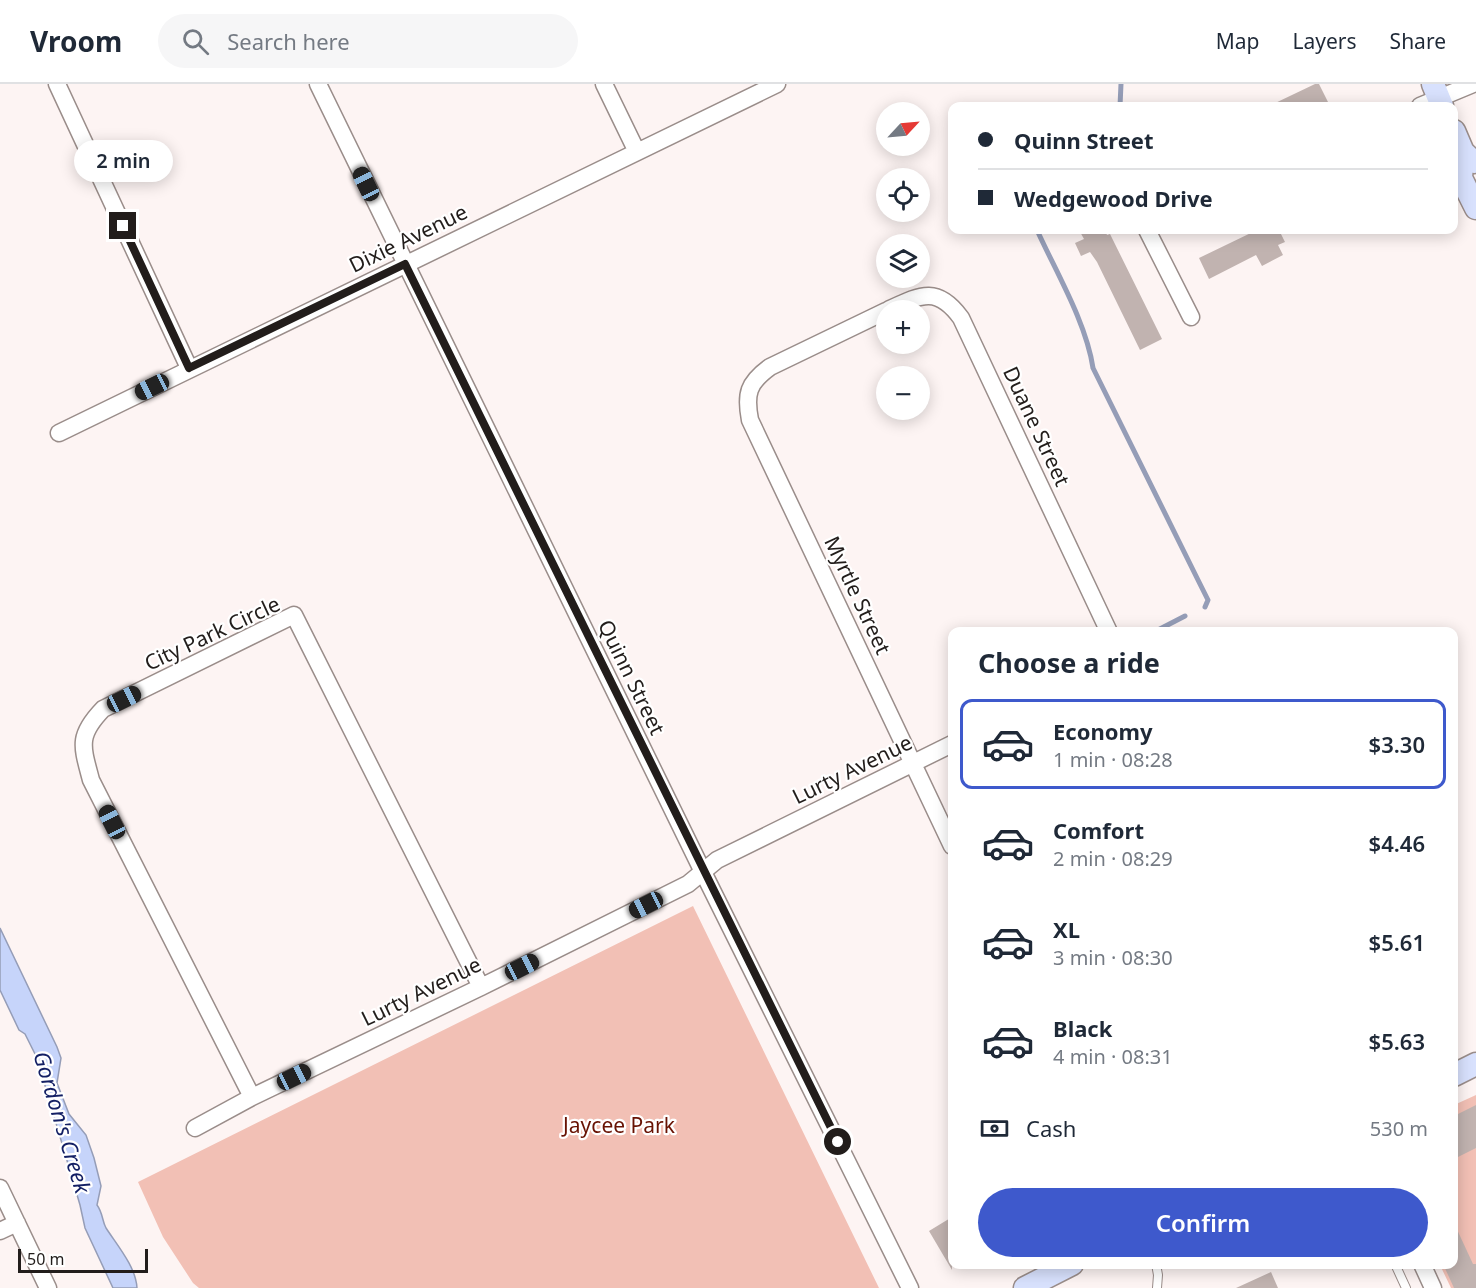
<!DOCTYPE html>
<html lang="en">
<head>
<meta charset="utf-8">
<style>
  body { margin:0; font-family:"Noto Sans",sans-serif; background:#f6f6f7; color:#1f2937; height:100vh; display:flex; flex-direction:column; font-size:22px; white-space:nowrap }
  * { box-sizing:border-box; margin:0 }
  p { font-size:20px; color:#747a83 }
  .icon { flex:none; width:33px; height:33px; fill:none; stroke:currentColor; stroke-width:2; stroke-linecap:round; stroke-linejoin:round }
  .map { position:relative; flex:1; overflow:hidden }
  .side { position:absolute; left:948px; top:543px; width:510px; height:642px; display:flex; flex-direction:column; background:#fff; border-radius:12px; box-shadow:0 3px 15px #0003 }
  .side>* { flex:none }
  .guide { position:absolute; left:948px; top:18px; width:510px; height:132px; border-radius:12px; box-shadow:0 3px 15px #0003; display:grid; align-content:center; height:132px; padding:0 30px; background:#fff }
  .needle { width:39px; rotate:64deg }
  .controls { position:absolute; left:876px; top:18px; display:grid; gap:12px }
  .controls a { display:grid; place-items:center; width:54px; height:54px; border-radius:50%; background:#fff; box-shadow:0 3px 15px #0003; font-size:30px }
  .scale { position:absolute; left:18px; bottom:15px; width:130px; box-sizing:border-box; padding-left:6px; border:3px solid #221d1b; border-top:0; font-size:16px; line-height:21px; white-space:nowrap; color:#221d1b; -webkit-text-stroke:4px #fff; paint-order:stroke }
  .end { position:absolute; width:27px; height:27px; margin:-14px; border:8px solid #221d1b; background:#fff; box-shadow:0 0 0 3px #fff }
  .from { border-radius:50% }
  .bubble { position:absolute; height:42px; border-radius:21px; background:#fff; box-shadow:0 3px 15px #0003; font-size:20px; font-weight:600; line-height:42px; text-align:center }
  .car { position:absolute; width:18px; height:36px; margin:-18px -9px; border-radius:8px; box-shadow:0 0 4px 2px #0007; background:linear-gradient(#222 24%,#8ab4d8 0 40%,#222 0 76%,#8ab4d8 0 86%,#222 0) }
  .guide b { display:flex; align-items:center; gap:21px; height:57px; font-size:22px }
  .guide b+b { border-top:2px solid #e0e1e3 }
  .guide i { width:15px; height:15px; background:#1f2937 }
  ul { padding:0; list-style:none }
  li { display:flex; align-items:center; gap:18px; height:90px; margin:0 12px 9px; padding:0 18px; border:3px solid transparent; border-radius:12px }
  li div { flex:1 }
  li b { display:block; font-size:22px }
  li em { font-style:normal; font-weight:600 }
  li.current { border-color:#3e59cc }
  li>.icon { width:54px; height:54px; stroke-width:1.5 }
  h2 { padding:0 30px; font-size:27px; line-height:72px }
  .pay { display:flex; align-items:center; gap:15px; height:66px; padding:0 30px; font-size:22px }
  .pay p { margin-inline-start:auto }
  .cta { display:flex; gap:12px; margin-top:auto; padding:12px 30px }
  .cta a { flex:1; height:69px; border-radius:36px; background:#3e59cc; color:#fff; font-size:24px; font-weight:600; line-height:69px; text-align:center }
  header { display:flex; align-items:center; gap:36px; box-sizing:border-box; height:84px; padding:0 30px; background:#fff; border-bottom:2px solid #e0e1e3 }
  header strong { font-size:28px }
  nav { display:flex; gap:33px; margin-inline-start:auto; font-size:21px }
  .search { width:420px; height:54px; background:#f6f6f7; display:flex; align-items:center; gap:15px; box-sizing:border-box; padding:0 21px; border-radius:33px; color:#747a83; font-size:22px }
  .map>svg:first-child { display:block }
</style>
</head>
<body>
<header>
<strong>Vroom</strong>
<div class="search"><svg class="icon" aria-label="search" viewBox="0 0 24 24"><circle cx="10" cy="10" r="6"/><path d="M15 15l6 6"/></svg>Search here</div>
<nav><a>Map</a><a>Layers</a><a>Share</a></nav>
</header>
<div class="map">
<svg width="1476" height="1204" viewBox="0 0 1476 1204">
  <rect width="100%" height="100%" fill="#fdf4f3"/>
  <path fill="#f2c0b5" d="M693 822 879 1204H199L193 1199 163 1153 138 1098Z
    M1476 1011V1204H1451L1440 1181 1454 1180V1021Z"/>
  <path fill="#c6d4fa" stroke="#959db7" stroke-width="1.5" d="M0 844 57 963 61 974 57 999 69 1030 86 1051 94 1074 101 1102 97 1121C103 1129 102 1137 106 1144 117 1161 136 1183 137 1204H113L85 1144 80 1121 37 974 25 950 19 946 0 906Z"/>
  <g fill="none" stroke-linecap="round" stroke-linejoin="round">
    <path stroke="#959db7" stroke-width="5" d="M1120 22 1121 0
      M1037 146C1056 188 1086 238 1093 284L1199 498 1208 516 1205 523
      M1154 548 1185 532"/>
  </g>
  <path fill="#c1b3b0" d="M1315 0H1319L1330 22H1269Z
    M1079 146H1105L1107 151 1110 150 1162 255 1140 266 1097 178 1090 168 1081 172 1075 159 1084 155Z
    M1257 146H1279L1285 158 1278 161 1283 171 1262 182 1256 171 1209 195 1199 174Z
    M1476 1021V1064L1454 1075V1032Z
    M952 1133V1186L929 1147Z
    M1454 1139 1473 1180H1476V1204H1454L1443 1180H1454Z
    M1271 1188 1278 1204H1236Z"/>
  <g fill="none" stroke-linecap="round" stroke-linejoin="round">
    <g stroke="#9a8d8a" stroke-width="10">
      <path id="lane" d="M1156 1180 1158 1191 1157 1204
        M1395 1180 1406 1204"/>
    </g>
    <g stroke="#9a8d8a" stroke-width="19">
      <path id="street" d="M57 0 189 284
        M318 0 703 788 910 1204
        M604 0 637 68
        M1420 22 1473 0
        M1147 146 1191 233
        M888 226C920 211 937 201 961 234L1109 548
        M886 227 770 283C748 299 745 310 750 336L952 762
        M59 349 777 0
        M252 1013 91 696C82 662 77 652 103 625L294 531 481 903
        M195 1044 252 1013 481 903 688 800 717 776 952 660
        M0 1104 48 1204
        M0 1147 17 1139
        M1422 1180 1433 1204"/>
    </g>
    <g stroke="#9a8d8a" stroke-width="25">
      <path id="secondary" d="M1433 0 1442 22
        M1454 47 1463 68 1474 78
        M1463 68 1461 94 1476 124
        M1454 991 1476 980
        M1025 1204 1072 1180"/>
    </g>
    <use href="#lane" stroke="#fff" stroke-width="8"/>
    <use href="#street" stroke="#fff" stroke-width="16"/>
    <use href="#secondary" stroke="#d8e1fd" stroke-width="22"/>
  </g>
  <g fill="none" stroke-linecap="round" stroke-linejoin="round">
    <path stroke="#221d1b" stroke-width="8" d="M123 142 189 284 405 180 838 1058"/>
  </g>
  <g text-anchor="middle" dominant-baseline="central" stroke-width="4.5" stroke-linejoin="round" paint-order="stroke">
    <g font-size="21" fill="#221d1b" stroke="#fff">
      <text transform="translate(408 154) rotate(-26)">Dixie Avenue</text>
      <text transform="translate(1037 342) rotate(65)">Duane Street</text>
      <text transform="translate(858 511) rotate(65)">Myrtle Street</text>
      <text transform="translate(212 549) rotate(-25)">City Park Circle</text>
      <text transform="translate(632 593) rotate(64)">Quinn Street</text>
      <text transform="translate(852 685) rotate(-26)">Lurty Avenue</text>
      <text transform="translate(421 907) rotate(-26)">Lurty Avenue</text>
    </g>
    <g font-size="21" fill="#681203" stroke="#fff">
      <text x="619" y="1041">Jaycee Park</text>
    </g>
    <g font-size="22" font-style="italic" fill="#131f64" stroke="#fff">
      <text transform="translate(63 1038) rotate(73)">Gordon's Creek</text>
    </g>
  </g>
</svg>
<div class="controls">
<a><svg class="needle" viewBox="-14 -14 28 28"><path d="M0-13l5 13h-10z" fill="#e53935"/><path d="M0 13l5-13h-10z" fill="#747a83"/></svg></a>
<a><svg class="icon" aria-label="locate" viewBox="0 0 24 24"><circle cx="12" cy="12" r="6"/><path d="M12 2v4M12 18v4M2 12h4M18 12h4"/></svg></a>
<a><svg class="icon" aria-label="layers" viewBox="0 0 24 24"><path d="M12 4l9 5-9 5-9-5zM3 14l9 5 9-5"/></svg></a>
<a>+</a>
<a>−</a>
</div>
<div class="scale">50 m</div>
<i class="end from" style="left:838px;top:1058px"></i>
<i class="end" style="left:123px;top:142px"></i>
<div class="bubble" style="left:74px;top:56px;width:99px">2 min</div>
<i class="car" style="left:366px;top:100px;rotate:334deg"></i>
<i class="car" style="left:152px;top:303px;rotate:244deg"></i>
<i class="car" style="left:124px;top:615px;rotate:64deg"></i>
<i class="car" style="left:112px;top:738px;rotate:333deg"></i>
<i class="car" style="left:646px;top:821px;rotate:243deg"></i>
<i class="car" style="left:522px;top:883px;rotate:63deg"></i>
<i class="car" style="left:294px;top:993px;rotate:64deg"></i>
<div class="guide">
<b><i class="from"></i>Quinn Street</b>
<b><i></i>Wedgewood Drive</b>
</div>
<section class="side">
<h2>Choose a ride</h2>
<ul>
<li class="current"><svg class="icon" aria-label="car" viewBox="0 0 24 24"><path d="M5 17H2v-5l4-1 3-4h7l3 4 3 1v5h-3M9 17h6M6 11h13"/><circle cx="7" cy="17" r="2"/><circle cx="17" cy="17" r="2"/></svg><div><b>Economy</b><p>1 min · 08:28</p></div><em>$3.30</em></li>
<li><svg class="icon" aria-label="car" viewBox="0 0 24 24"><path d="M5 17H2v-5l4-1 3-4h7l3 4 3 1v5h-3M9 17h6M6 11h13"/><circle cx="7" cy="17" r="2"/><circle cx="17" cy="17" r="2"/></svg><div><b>Comfort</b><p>2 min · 08:29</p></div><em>$4.46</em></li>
<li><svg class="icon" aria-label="car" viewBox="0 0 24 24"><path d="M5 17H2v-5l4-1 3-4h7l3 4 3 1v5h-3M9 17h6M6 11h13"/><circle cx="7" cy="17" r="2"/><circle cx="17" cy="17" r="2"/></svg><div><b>XL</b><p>3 min · 08:30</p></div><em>$5.61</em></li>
<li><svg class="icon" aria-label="car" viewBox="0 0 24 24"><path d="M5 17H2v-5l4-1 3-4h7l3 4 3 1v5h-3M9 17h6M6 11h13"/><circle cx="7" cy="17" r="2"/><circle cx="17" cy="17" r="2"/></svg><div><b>Black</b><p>4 min · 08:31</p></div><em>$5.63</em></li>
</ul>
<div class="pay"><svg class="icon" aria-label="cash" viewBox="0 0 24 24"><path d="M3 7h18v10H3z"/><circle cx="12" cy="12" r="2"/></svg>Cash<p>530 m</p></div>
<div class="cta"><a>Confirm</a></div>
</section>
</div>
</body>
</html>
